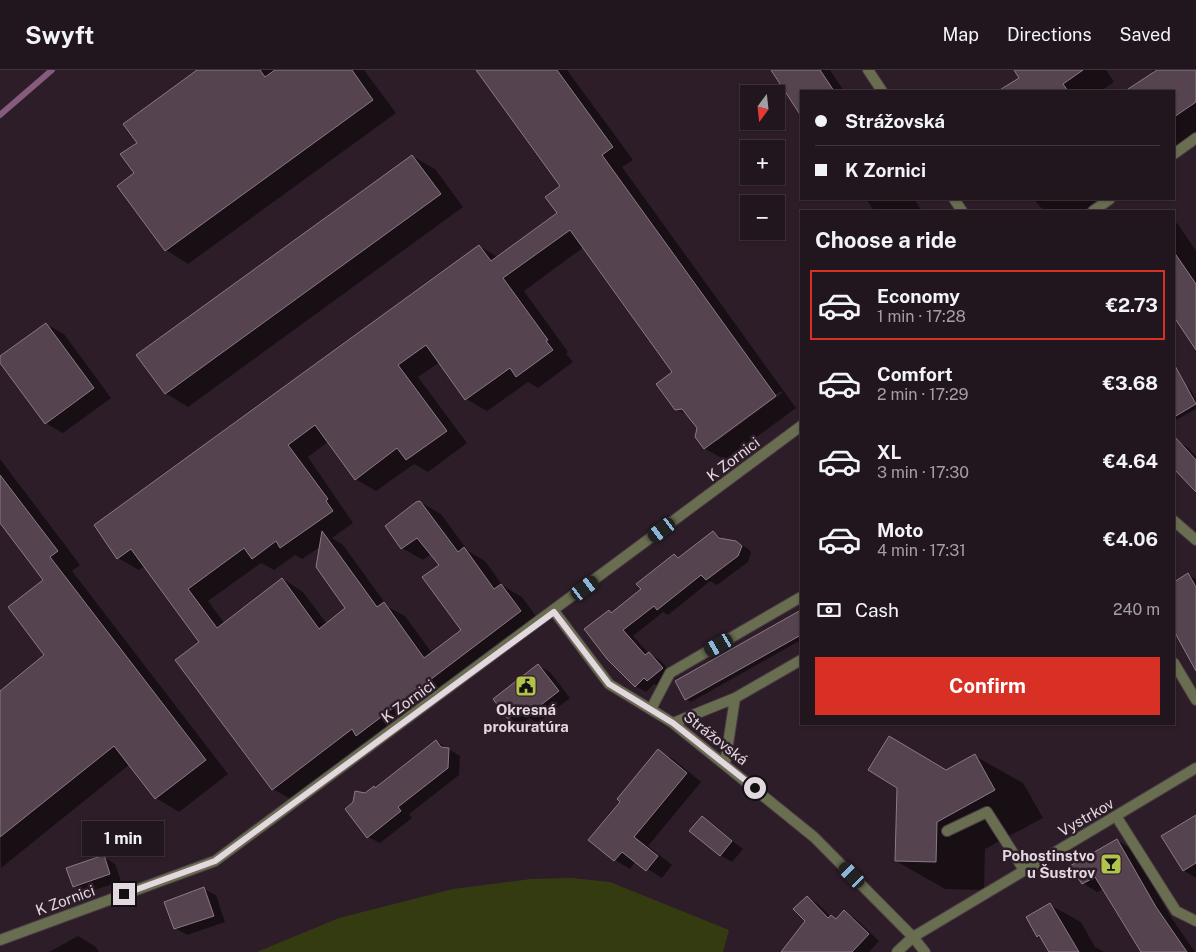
<!DOCTYPE html>
<html lang="en">
<head>
<meta charset="utf-8">
<style>
  body { margin:0; font-family:"Public Sans",sans-serif; background:#2e232b; color:#f1f3f6; height:100vh; display:flex; flex-direction:column; font-size:19px; white-space:nowrap }
  * { box-sizing:border-box; margin:0 }
  p { font-size:16px; color:#a29fa4 }
  .icon { flex:none; width:28px; height:28px; fill:none; stroke:currentColor; stroke-width:2; stroke-linecap:round; stroke-linejoin:round }
  .map { position:relative; flex:1; overflow:hidden }
  .details { position:absolute; left:800px; top:140px; width:375px; height:515px; display:flex; flex-direction:column; background:#22161e; border-radius:0px; box-shadow:0 1px 4px #0004,0 0 0 1px #3f353c }
  .details>* { flex:none }
  .banner { position:absolute; left:800px; top:20px; width:375px; height:110px; border-radius:0px; box-shadow:0 1px 4px #0004,0 0 0 1px #3f353c; display:grid; align-content:center; height:110px; padding:0 15px; background:#22161e }
  .needle { width:32px; rotate:195deg }
  .controls { position:absolute; left:740px; top:15px; display:grid; gap:10px }
  .controls a { display:grid; place-items:center; width:45px; height:45px; border-radius:0px; background:#22161e; box-shadow:0 1px 4px #0004,0 0 0 1px #3f353c; font-size:25px }
  .end { position:absolute; width:22px; height:22px; margin:-11px; border:6px solid #e3d8df; background:#111; box-shadow:0 0 0 2px #111 }
  .from { border-radius:50% }
  .bubble { position:absolute; height:35px; border-radius:0px; background:#22161e; box-shadow:0 1px 4px #0004,0 0 0 1px #3f353c; font-size:16px; font-weight:700; line-height:35px; text-align:center }
  .car { position:absolute; width:15px; height:30px; margin:-15px -8px; border-radius:6px; box-shadow:0 0 4px 1px #0007; background:linear-gradient(#222 24%,#8ab4d8 0 40%,#222 0 76%,#8ab4d8 0 86%,#222 0) }
  .banner b { display:flex; align-items:center; gap:18px; height:48px; font-size:19px }
  .banner b+b { border-top:1px solid #3f353c }
  .banner i { width:12px; height:12px; background:#f1f3f6 }
  ul { padding:0; list-style:none }
  li { display:flex; align-items:center; gap:15px; height:70px; margin:0 10px 8px; padding:0 5px; border:2px solid transparent; border-radius:0px }
  li div { flex:1 }
  li b { display:block; font-size:19px }
  li em { font-style:normal; font-weight:700 }
  li.selected { border-color:#d93025 }
  li>.icon { width:45px; height:45px; stroke-width:1.5 }
  h2 { padding:0 15px; font-size:22px; line-height:60px }
  .pay { display:flex; align-items:center; gap:12px; height:55px; padding:0 15px; font-size:19px }
  .pay p { margin-inline-start:auto }
  .cta { display:flex; gap:10px; margin-top:auto; padding:10px 15px }
  .cta a { flex:1; height:58px; border-radius:0px; background:#d93025; color:#fff; font-size:20px; font-weight:700; line-height:58px; text-align:center }
  header { display:flex; align-items:center; gap:30px; box-sizing:border-box; height:70px; padding:0 25px; background:#22161e; border-bottom:1px solid #3f353c }
  header strong { font-size:24px }
  nav { display:flex; gap:28px; margin-inline-start:auto; font-size:18px }
  .map>svg:first-child { display:block }
</style>
</head>
<body>
<header>
<strong>Swyft</strong>
<nav><a>Map</a><a>Directions</a><a>Saved</a></nav>
</header>
<div class="map">
<svg width="1196" height="882" viewBox="0 0 1196 882">
  <rect width="100%" height="100%" fill="#2d1d28"/>
  <path fill="#353b11" d="M572 808 610 812 729 860 723 882H257L339 848 453 819 531 809Z"/>
  <path fill="#0007" fill-rule="evenodd" d="M199 0H272L274 2 277 0H364L396 43 188 194 166 180 136 103 138 73Z
    M477 0H567L633 90 622 97 796 338 725 390 704 378 698 358 689 346 676 339 674 302 584 177 524 221 568 282 566 284 573 292 538 318 528 312 487 341 466 329 440 292 418 307 467 373 428 402 414 394 376 421 355 409 328 372 308 387 353 453 332 468 343 475 388 537 405 546 432 583 463 560 441 495 431 484 423 490 402 478 420 432 441 444 468 481 485 491 503 516 522 527 541 553 378 677 371 673 294 731 273 719 200 572 145 496 139 500 118 488 479 176 498 187 559 143 561 116ZM781 321 782 323 717 371 715 369ZM321 476 347 539 327 554 303 522 283 509 225 554 208 531 261 493 274 500 295 485 302 489Z
    M773 0H830L844 21H801V44Z
    M1033 0H1106L1114 12 1101 21H1000Z
    M1152 0H1196V65L1174 80V21H1128L1154 3Z
    M412 86 435 99 463 137 188 337 165 323Z
    M866 129H914L922 141H874Z
    M1034 129H1102L1084 141H1047L1040 137Z
    M1174 152 1178 154 1196 181V270L1187 265 1174 245Z
    M46 254 64 264 111 328 63 363 45 353 0 291V288Z
    M1185 316 1190 319 1196 329V339L1174 351V322Z
    M1177 371 1187 377 1196 386V420L1174 397V374Z
    M0 389 80 495 72 501 228 704 179 742 156 728 130 694 1 798 0 623 46 586 45 510 0 451Z
    M713 462 725 470 736 472 747 478 751 482 748 492 717 515 710 511 668 545 663 542 633 566 649 584 660 590 673 604 658 616 654 614 646 622 635 616 612 544 643 520 675 485 680 488Z
    M1188 505 1196 509V599L1174 559V513Z
    M801 544V570L691 632 686 629Z
    M538 596 550 602 570 628 538 653 529 648 521 655 509 648Z
    M436 671 460 686 459 705 409 744 412 748 380 773 368 767 354 733 377 719Z
    M658 681 673 689 701 712 648 776 672 795 662 808 636 791 630 799 615 790 590 770Z
    M975 686 1023 713 1043 748 985 779 984 820 945 819 896 791Z
    M1196 746V808L1183 800Z
    M702 748 743 779 732 792 720 785Z
    M1117 770 1132 779 1171 847 1195 882H1142L1103 819 1097 822 1083 813Z
    M104 787 115 794 121 811 86 823 74 816Z
    M204 819 216 825 225 852 187 865 175 858Z
    M807 828 818 834 831 847 837 849 844 842 855 848 879 871 869 882H782L807 851Z
    M1050 835 1081 852 1095 877 1104 882H1050L1043 868 1038 866Z
    M78 866 96 877 99 882H49Z"/>
  <g fill="none" stroke-linecap="round" stroke-linejoin="round">
    <path stroke="#875b7b" stroke-width="6" d="M0 45 52 0"/>
  </g>
  <path fill="#55434f" stroke="#8c7985" d="M197 0H260L265 7 275 0H352L373 30 165 181 117 116 134 103 120 84 137 73 123 54Z
    M476 0H557L613 77 602 85 776 326 704 379 695 367 697 358 682 339 675 340 656 314 672 302 570 160 503 208 548 270 546 271 553 280 516 307 510 298 465 330 426 275 398 295 447 361 406 390 397 378 355 410 315 355 288 375 328 429 326 431 333 441 280 478 276 471 252 489 244 478 188 519 217 558 282 508 319 559 345 538 316 497 322 461 377 537 384 532 424 588 461 560 422 507 439 495 417 468 401 479 385 456 416 432 420 431 458 482 464 477 494 519 501 514 521 541 356 666 352 659 272 720 175 590 199 572 131 479 117 489 94 455 479 175 491 191 557 143 545 127 560 116Z
    M771 0H820L834 21H801V46Z
    M1014 0H1083L1063 14 1068 21H998L1019 8Z
    M1157 0H1196V32L1174 47V21H1125Z
    M412 85 441 124 165 324 136 285Z
    M1174 182 1196 214V280L1174 247Z
    M46 253 94 318 45 354 0 293V286Z
    M1174 294 1196 334 1174 347Z
    M1174 366 1196 390V422L1174 399Z
    M0 405 58 481 50 487 206 690 155 729 114 676 0 767V621L44 585 8 537 43 510 0 453Z
    M713 461 719 468 736 471 742 476 738 486 706 510 701 505 657 540 654 536 623 560 645 585 649 582 663 598 647 611 644 608 635 617 607 589 584 559 609 540 611 543 641 519 636 514 674 484 678 488Z
    M1188 503 1196 517V601L1174 561V512Z
    M801 540V565L685 630 675 611Z
    M538 594 559 621 525 647 519 640 508 649 493 629Z
    M889 666 946 700 975 684 995 720 937 752 936 792 895 791 897 718 868 700Z
    M436 670 441 677 449 678 448 698 398 737 401 741 367 768 345 739 353 732 355 721 365 723 374 716 375 718Z
    M658 679 687 703 634 767 658 786 646 801 622 782 614 791 588 770 620 732 617 729Z
    M1196 745V793L1183 801 1161 766Z
    M702 746 732 771 720 786 689 761Z
    M1117 769 1156 837 1187 882H1141L1095 807 1082 814 1070 796Z
    M104 785 110 804 73 817 66 798Z
    M204 817 214 846 174 859 164 832Z
    M807 826 828 848 831 845 836 849 844 840 869 864 852 882H781L805 851 793 839Z
    M1050 833 1079 882H1049L1039 865 1037 867 1026 847Z"/>
  <g fill="none" stroke-linecap="round" stroke-linejoin="round">
    <g stroke="#4a3b45" stroke-width="12">
      <path id="lane" d="M1174 593 1196 630
        M651 639 670 603 801 527
        M1116 746 1176 841 1196 851
        M947 761 987 742 1024 800"/>
    </g>
    <g stroke="#4a3b45" stroke-width="12">
      <path id="street" d="M868 0 882 21
        M1174 84 1196 68
        M954 129 962 141
        M1093 141 1110 129
        M1174 451 1196 470
        M554 541 609 614 673 653 814 767 913 867 925 882
        M673 653 735 628 801 590
        M725 694 735 628
        M0 870 215 791 801 356
        M897 882 913 867 1196 698"/>
    </g>
    <use href="#lane" stroke="#696e50" stroke-width="10"/>
    <use href="#street" stroke="#696e50" stroke-width="10"/>
  </g>
  <g fill="none" stroke-linecap="round" stroke-linejoin="round">
    <path stroke="#e3d8df" stroke-width="6" d="M124 824 215 791 554 542 609 614 673 653 755 718"/>
  </g>
  <defs>
    <g id="civic-square" transform="scale(1.125)"><rect x="-9" y="-9" width="18" height="18" rx="4" fill="#b2c34b" stroke="#2d1d28"/><path d="M-.6-6.5H3V-4.5H.6V-3L4-1V1h2V6H-6V1h2V-1L-.6-3ZM-1.2 2.5V6h2.4V2.5Z" fill="#111"/></g>
    <g id="bar-square" transform="scale(1.125)"><rect x="-9" y="-9" width="18" height="18" rx="4" fill="#b2c34b" stroke="#2d1d28"/><path d="M-6-5H6L.8 .8V4.5H3.5V6h-7V4.5H-.8V.8Z" fill="#111"/></g>
  </defs>
  <g fill-rule="evenodd">
    <use href="#civic-square" x="526" y="616"/>
    <use href="#bar-square" x="1111" y="794"/>
  </g>
  <g text-anchor="middle" dominant-baseline="central" stroke-width="5" stroke-linejoin="round" paint-order="stroke">
    <g font-size="15" fill="#e3d8df" stroke="#2d1d28">
      <text transform="translate(733 389) rotate(-37)">K Zornici</text>
      <text transform="translate(408 631) rotate(-36)">K Zornici</text>
      <text transform="translate(716 668) rotate(38)">Strážovská</text>
      <text transform="translate(1086 747) rotate(-30)">Vystrkov</text>
      <text transform="translate(65 830) rotate(-20)">K Zornici</text>
    </g>
    <g font-size="15" font-weight="bold" fill="#e3d8df" stroke="#2d1d28">
      <text x="526" y="639">Okresná<tspan x="526" dy="17">prokuratúra</tspan></text>
      <text x="1095" y="785" text-anchor="end">Pohostinstvo<tspan x="1095" dy="17">u Šustrov</tspan></text>
    </g>
  </g>
</svg>
<div class="controls">
<a><svg class="needle" viewBox="-14 -14 28 28"><path d="M0-13l5 13h-10z" fill="#e53935"/><path d="M0 13l5-13h-10z" fill="#a29fa4"/></svg></a>
<a>+</a>
<a>−</a>
</div>
<i class="end from" style="left:755px;top:718px"></i>
<i class="end" style="left:124px;top:824px"></i>
<div class="bubble" style="left:82px;top:751px;width:82px">1 min</div>
<i class="car" style="left:662px;top:460px;rotate:233deg"></i>
<i class="car" style="left:585px;top:518px;rotate:53deg"></i>
<i class="car" style="left:719px;top:575px;rotate:240deg"></i>
<i class="car" style="left:852px;top:805px;rotate:316deg"></i>
<div class="banner">
<b><i class="from"></i>Strážovská</b>
<b><i></i>K Zornici</b>
</div>
<section class="details">
<h2>Choose a ride</h2>
<ul>
<li class="selected"><svg class="icon" aria-label="car" viewBox="0 0 24 24"><path d="M5 17H2v-5l4-1 3-4h7l3 4 3 1v5h-3M9 17h6M6 11h13"/><circle cx="7" cy="17" r="2"/><circle cx="17" cy="17" r="2"/></svg><div><b>Economy</b><p>1 min · 17:28</p></div><em>€2.73</em></li>
<li><svg class="icon" aria-label="car" viewBox="0 0 24 24"><path d="M5 17H2v-5l4-1 3-4h7l3 4 3 1v5h-3M9 17h6M6 11h13"/><circle cx="7" cy="17" r="2"/><circle cx="17" cy="17" r="2"/></svg><div><b>Comfort</b><p>2 min · 17:29</p></div><em>€3.68</em></li>
<li><svg class="icon" aria-label="car" viewBox="0 0 24 24"><path d="M5 17H2v-5l4-1 3-4h7l3 4 3 1v5h-3M9 17h6M6 11h13"/><circle cx="7" cy="17" r="2"/><circle cx="17" cy="17" r="2"/></svg><div><b>XL</b><p>3 min · 17:30</p></div><em>€4.64</em></li>
<li><svg class="icon" aria-label="car" viewBox="0 0 24 24"><path d="M5 17H2v-5l4-1 3-4h7l3 4 3 1v5h-3M9 17h6M6 11h13"/><circle cx="7" cy="17" r="2"/><circle cx="17" cy="17" r="2"/></svg><div><b>Moto</b><p>4 min · 17:31</p></div><em>€4.06</em></li>
</ul>
<div class="pay"><svg class="icon" aria-label="cash" viewBox="0 0 24 24"><path d="M3 7h18v10H3z"/><circle cx="12" cy="12" r="2"/></svg>Cash<p>240 m</p></div>
<div class="cta"><a>Confirm</a></div>
</section>
</div>
</body>
</html>
